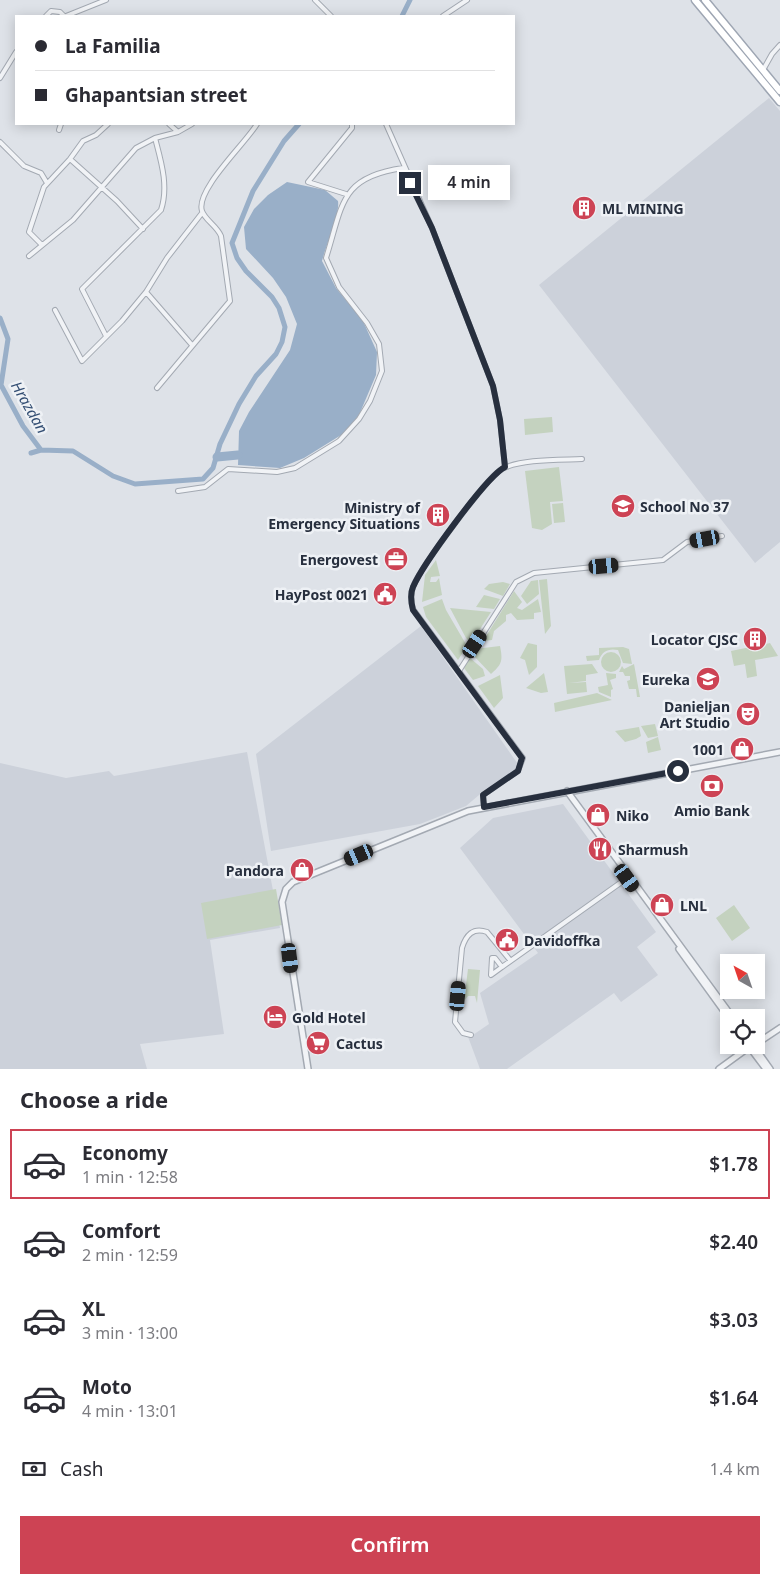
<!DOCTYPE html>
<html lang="en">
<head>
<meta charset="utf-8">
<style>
  body { margin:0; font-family:"Noto Sans",sans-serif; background:#f2f2f3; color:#2b2b33; height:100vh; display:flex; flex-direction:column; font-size:19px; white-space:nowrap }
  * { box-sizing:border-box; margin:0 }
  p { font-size:16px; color:#7c7c81 }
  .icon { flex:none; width:28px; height:28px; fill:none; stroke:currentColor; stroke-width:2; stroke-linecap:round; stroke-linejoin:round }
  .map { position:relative; height:1069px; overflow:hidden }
  .panel { display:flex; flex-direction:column; background:#fff; flex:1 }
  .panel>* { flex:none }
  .hud { position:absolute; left:15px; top:15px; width:500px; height:110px; border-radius:0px; box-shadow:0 2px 12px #0003; display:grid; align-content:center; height:110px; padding:0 20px; background:#fff }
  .needle { width:32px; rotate:320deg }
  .fabs { position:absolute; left:720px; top:954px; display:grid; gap:10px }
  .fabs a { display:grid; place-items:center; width:45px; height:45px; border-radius:0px; background:#fff; box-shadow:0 2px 12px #0003; font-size:25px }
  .end { position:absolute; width:22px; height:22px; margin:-11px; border:6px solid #272f3e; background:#fff; box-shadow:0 0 0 2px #fff }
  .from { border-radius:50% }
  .bubble { position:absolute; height:35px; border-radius:0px; background:#fff; box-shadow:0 2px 12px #0003; font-size:16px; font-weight:600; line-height:35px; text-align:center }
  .car { position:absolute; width:15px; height:30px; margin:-15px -8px; border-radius:6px; box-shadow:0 0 4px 1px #0007; background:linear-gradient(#222 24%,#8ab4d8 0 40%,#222 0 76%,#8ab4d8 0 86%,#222 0) }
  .hud b { display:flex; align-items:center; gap:18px; height:48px; font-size:19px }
  .hud b+b { border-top:1px solid #e1e1e2 }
  .hud i { width:12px; height:12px; background:#2b2b33 }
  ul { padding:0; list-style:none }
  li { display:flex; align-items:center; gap:15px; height:70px; margin:0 10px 8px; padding:0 10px; border:2px solid transparent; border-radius:0px }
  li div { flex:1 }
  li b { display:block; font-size:19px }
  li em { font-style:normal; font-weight:600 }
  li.selected { border-color:#cd4354 }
  li>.icon { width:45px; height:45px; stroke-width:1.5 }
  h2 { padding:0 20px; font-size:22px; line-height:60px }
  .pay { display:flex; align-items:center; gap:12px; height:55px; padding:0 20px; font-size:19px }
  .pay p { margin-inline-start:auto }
  .button { display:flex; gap:10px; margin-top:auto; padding:10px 20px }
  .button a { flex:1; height:58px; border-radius:0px; background:#cd4354; color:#fff; font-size:20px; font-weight:600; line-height:58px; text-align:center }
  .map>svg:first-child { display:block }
</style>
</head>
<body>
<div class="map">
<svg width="780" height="1069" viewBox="0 0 780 1069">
  <rect width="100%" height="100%" fill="#dee2e8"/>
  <path fill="#ccd1da" d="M769 98 780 111V542L755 563 539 285Z
    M421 626 520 767 485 790 466 806 420 824 271 851 256 754Z
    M247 752 280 928 210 940 224 1034 140 1044 147 1069H0V763L66 778 109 771 114 776Z
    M563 804 656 932 637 947 658 975 621 1002 614 993 507 1069H480L467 1034 470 1037 489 1024 480 993 538 953 460 848 493 818Z"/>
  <path fill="#c4d2bf" d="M552 417 553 432 525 435 524 419Z
    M559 467 563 501 550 502 552 524 542 530 532 528 525 471Z
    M563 503 565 522 554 523 552 504Z
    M436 560 440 576 431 577 430 582H436L439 578 442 595 422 602 425 575Z
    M547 579 551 626 545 634 539 580Z
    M538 580 539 594 527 604 521 596 531 581Z
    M503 582 510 584 503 596 484 589 489 584Z
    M514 591 522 602 517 608 522 610 538 599 541 612 534 613V619L517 620 511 613 506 615V621L494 631 492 640 483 641Z
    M484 595 500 599 494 609 476 607Z
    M442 599 446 610 467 646 458 660 426 617 423 607Z
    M450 608 491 612 471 643 466 638Z
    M528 643 537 645V667L529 675 525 660 520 658Z
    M770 643 778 656 755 660 757 676 747 678 745 664 734 666 731 651Z
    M500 646C503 661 502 664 491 674L473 655 475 649Z
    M623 647 629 649 632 664 623 663 618 650C609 648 602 651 599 660L587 661 586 656 599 655V648Z
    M601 662a10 10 0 1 1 20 0a10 10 0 1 1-20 0Z
    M470 658 483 669 485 676 473 680 464 668Z
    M592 664 598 673 586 675V681L569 683 586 682 587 692 567 694 564 666Z
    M634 664 640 697H637L636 689H629L627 681 630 680V676H625L623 672H619L622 666 624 669Z
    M544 673 548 692 541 693 526 688Z
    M606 673 616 674V678L610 680 613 689 611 690V697L599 692 598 687 608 685Z
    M500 675 503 698 494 708 478 686Z
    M597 693 612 700 555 712 554 703Z
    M655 724 658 736 648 738 641 726Z
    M639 727 641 736 636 739 625 742 615 731Z
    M658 737 661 750 648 753 646 742Z
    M276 889 282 925 207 939 201 903Z
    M734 905 750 928 732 941 716 918Z
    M468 969 480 970 477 1003 475 996H468L464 1001Z"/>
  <path fill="#99afc8" d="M287 182 325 190 338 201C340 215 326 245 322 261L336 288 363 321 377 352 376 375 359 415 346 432 304 458 280 468 238 465 239 431 249 412 290 350 297 324 286 297 273 278 246 249 244 227 254 209 268 195Z"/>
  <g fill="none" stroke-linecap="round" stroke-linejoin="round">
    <path stroke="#99afc8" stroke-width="5" d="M402 16 410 0
      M0 318 8 339 1 385 23 426 41 450
      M31 453 41 450 73 451 113 476 135 484 203 479 213 468 220 444 239 404 256 376 276 354 282 342 285 327 279 308 272 297 246 271 237 258 232 243 253 191 284 141 299 124"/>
    <path stroke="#99afc8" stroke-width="9" d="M217 457 238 455"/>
    <g stroke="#a3a9b2" stroke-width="6">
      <path id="minor" d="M315 0 331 16
        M46 16 51 11 60 12 64 16
        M66 16 106 0
        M443 16 467 0
        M763 70 772 54 780 45
        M0 78 16 52
        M169 124 178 132 192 124
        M386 124 432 228 493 386 500 420 505 467
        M59 130 61 124
        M0 142 24 166 41 173 47 183
        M70 159 117 201 143 229
        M346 194 308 182 352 128V124
        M42 245 29 232 44 187 70 159 83 141 96 135 108 124
        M29 256 73 220 136 148 155 138 178 132
        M146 292 192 345
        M55 310 82 361 122 321 146 292 167 258 202 213
        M106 336 82 289 161 210C169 186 161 161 155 138
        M157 388 230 301 221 236C217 226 205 220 202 211 195 190 246 143 257 124
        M178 491 205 487 228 469 277 472 295 468 339 441 359 419 370 401 382 371 379 344 367 323 339 287 326 258C343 204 340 177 403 168
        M459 671 516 582 534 573 663 560 687 542 722 536
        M484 808 483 795 518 771 523 758 413 609C411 602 410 594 413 587 420 568 487 477 502 469 521 459 560 460 582 459
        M502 967 491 975 492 958H495L502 967 630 876
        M471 1035 463 1033 455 1022 462 948C466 935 473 927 487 932L510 960"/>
    </g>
    <g stroke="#a3a9b2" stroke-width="8">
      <path id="tertiary" d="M567 791 733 1018
        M679 949 729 1018
        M756 1044 780 1028
        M748 1045 766 1069
        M753 1045 770 1069
        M308 1069 282 902 286 889 293 882 468 811 780 752
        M719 1069 752 1045"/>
    </g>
    <g stroke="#9ea6b3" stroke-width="9">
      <path id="primary" d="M695 0 780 102
        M705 0 780 91"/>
    </g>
    <use href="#minor" stroke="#f1f3f6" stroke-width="4"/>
    <use href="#tertiary" stroke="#f1f3f6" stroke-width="5"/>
    <use href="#primary" stroke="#fff" stroke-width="6"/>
  </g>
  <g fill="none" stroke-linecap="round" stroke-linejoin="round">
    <path stroke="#272f3e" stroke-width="6" d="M410 183 432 228 493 386 500 420 505 467C486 477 423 564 413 587 410 594 411 602 413 610L522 758 518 771 483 795 484 807 678 771"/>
  </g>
  <defs>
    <g id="building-disc" transform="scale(1.25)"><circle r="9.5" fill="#cd4354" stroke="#eef1f5"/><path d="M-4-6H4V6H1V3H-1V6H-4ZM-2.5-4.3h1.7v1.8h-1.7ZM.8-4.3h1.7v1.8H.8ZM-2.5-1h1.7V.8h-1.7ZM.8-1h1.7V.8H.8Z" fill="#fff"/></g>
    <g id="school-disc" transform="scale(1.25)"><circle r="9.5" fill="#cd4354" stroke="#eef1f5"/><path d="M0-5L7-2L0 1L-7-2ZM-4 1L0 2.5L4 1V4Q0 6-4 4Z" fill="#fff"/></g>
    <g id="office-disc" transform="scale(1.25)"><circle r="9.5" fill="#cd4354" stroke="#eef1f5"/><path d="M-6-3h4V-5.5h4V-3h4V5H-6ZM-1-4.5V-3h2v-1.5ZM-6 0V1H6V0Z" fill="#fff"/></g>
    <g id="civic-disc" transform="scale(1.25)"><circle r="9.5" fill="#cd4354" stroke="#eef1f5"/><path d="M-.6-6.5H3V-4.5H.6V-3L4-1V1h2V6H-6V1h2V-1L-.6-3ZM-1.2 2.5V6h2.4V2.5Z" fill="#fff"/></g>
    <g id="theatre-disc" transform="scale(1.25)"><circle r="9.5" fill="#cd4354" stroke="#eef1f5"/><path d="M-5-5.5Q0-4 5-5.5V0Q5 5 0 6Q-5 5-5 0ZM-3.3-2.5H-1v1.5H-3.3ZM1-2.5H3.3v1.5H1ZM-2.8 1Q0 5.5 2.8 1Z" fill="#fff"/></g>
    <g id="shop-disc" transform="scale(1.25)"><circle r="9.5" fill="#cd4354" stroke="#eef1f5"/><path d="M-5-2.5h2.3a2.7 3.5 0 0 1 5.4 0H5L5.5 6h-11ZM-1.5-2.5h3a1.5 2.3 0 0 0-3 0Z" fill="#fff"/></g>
    <g id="bank-disc" transform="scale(1.25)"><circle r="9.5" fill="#cd4354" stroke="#eef1f5"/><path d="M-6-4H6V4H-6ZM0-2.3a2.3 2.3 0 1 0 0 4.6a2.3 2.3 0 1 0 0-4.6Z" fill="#fff"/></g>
    <g id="restaurant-disc" transform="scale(1.25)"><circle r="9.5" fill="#cd4354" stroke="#eef1f5"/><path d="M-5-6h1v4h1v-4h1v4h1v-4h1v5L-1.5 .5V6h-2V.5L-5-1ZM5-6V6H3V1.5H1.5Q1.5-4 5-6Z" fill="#fff"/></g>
    <g id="hotel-disc" transform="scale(1.25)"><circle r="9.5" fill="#cd4354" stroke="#eef1f5"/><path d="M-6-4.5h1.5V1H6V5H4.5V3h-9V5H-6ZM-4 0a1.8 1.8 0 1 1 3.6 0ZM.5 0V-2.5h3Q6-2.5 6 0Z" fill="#fff"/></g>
    <g id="supermarket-disc" transform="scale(1.25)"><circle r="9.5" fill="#cd4354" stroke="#eef1f5"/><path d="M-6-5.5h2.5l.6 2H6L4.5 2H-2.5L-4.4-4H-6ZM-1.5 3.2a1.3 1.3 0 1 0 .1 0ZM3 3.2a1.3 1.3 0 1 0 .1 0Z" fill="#fff"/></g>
  </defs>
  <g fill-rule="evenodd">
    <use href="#building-disc" x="584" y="208"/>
    <use href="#school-disc" x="623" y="506"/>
    <use href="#building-disc" x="438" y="515"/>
    <use href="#office-disc" x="396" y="559"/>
    <use href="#civic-disc" x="385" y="594"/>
    <use href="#building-disc" x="755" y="639"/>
    <use href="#school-disc" x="708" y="679"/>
    <use href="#theatre-disc" x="748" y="714"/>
    <use href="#shop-disc" x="742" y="749"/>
    <use href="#bank-disc" x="712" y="786"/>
    <use href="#shop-disc" x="598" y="815"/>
    <use href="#restaurant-disc" x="600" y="849"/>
    <use href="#shop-disc" x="302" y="870"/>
    <use href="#shop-disc" x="662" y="905"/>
    <use href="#civic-disc" x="507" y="940"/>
    <use href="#hotel-disc" x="275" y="1017"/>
    <use href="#supermarket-disc" x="318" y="1043"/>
  </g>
  <g text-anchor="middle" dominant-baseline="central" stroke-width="5" stroke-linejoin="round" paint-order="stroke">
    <g font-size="14" font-weight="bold" fill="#272f3e" stroke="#eef1f5" text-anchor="start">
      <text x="602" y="208">ML MINING</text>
      <text x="640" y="506">School No 37</text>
      <text x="420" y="507" text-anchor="end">Ministry of<tspan x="420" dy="16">Emergency Situations</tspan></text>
      <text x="378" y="559" text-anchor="end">Energovest</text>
      <text x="368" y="594" text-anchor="end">HayPost 0021</text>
      <text x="738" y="639" text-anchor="end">Locator CJSC</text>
      <text x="690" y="679" text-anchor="end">Eureka</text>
      <text x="730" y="706" text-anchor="end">Danieljan<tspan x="730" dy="16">Art Studio</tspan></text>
      <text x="724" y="749" text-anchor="end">1001</text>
      <text x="712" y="810" text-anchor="middle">Amio Bank</text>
      <text x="616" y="815">Niko</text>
      <text x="618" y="849">Sharmush</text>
      <text x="284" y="870" text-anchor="end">Pandora</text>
      <text x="680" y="905">LNL</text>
      <text x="524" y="940">Davidoffka</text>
      <text x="292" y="1017">Gold Hotel</text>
      <text x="336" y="1043">Cactus</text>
    </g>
    <g font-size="15" font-style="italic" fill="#324d72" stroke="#eef1f5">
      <text transform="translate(30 407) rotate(60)">Hrazdan</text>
    </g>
  </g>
</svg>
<div class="fabs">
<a><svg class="needle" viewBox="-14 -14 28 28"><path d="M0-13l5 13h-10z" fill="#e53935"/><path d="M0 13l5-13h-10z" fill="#7c7c81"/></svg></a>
<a><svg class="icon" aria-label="locate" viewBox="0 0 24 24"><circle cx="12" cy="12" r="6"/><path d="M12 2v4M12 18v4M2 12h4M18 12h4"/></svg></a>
</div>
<i class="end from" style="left:678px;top:771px"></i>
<i class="end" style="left:410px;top:183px"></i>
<div class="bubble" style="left:428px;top:165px;width:82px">4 min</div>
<i class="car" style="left:705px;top:539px;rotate:260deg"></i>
<i class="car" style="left:604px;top:566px;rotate:85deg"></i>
<i class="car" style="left:475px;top:644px;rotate:34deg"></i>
<i class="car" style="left:359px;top:855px;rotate:247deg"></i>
<i class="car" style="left:627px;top:878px;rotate:144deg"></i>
<i class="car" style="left:290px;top:958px;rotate:173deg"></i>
<i class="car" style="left:458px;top:996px;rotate:5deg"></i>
<div class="hud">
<b><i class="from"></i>La Familia</b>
<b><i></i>Ghapantsian street</b>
</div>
</div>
<section class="panel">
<h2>Choose a ride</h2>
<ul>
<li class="selected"><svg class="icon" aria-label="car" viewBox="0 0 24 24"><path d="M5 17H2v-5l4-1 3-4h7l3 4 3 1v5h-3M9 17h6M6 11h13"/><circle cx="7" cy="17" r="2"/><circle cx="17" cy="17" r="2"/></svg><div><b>Economy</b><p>1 min · 12:58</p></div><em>$1.78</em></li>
<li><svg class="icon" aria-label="car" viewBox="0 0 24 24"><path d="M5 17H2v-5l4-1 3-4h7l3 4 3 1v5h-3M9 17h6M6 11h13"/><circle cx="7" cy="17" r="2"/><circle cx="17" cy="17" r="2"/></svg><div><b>Comfort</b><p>2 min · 12:59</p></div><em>$2.40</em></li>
<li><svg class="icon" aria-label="car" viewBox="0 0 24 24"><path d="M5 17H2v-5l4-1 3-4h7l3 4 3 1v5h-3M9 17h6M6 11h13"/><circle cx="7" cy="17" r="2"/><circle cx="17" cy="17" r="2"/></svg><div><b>XL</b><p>3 min · 13:00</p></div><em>$3.03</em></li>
<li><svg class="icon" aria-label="car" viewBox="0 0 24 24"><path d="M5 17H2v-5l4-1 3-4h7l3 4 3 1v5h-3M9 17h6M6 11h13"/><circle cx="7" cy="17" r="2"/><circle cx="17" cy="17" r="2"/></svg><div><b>Moto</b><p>4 min · 13:01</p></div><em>$1.64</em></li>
</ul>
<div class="pay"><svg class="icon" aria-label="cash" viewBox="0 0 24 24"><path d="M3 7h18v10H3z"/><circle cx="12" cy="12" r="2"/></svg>Cash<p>1.4 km</p></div>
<div class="button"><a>Confirm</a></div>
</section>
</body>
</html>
